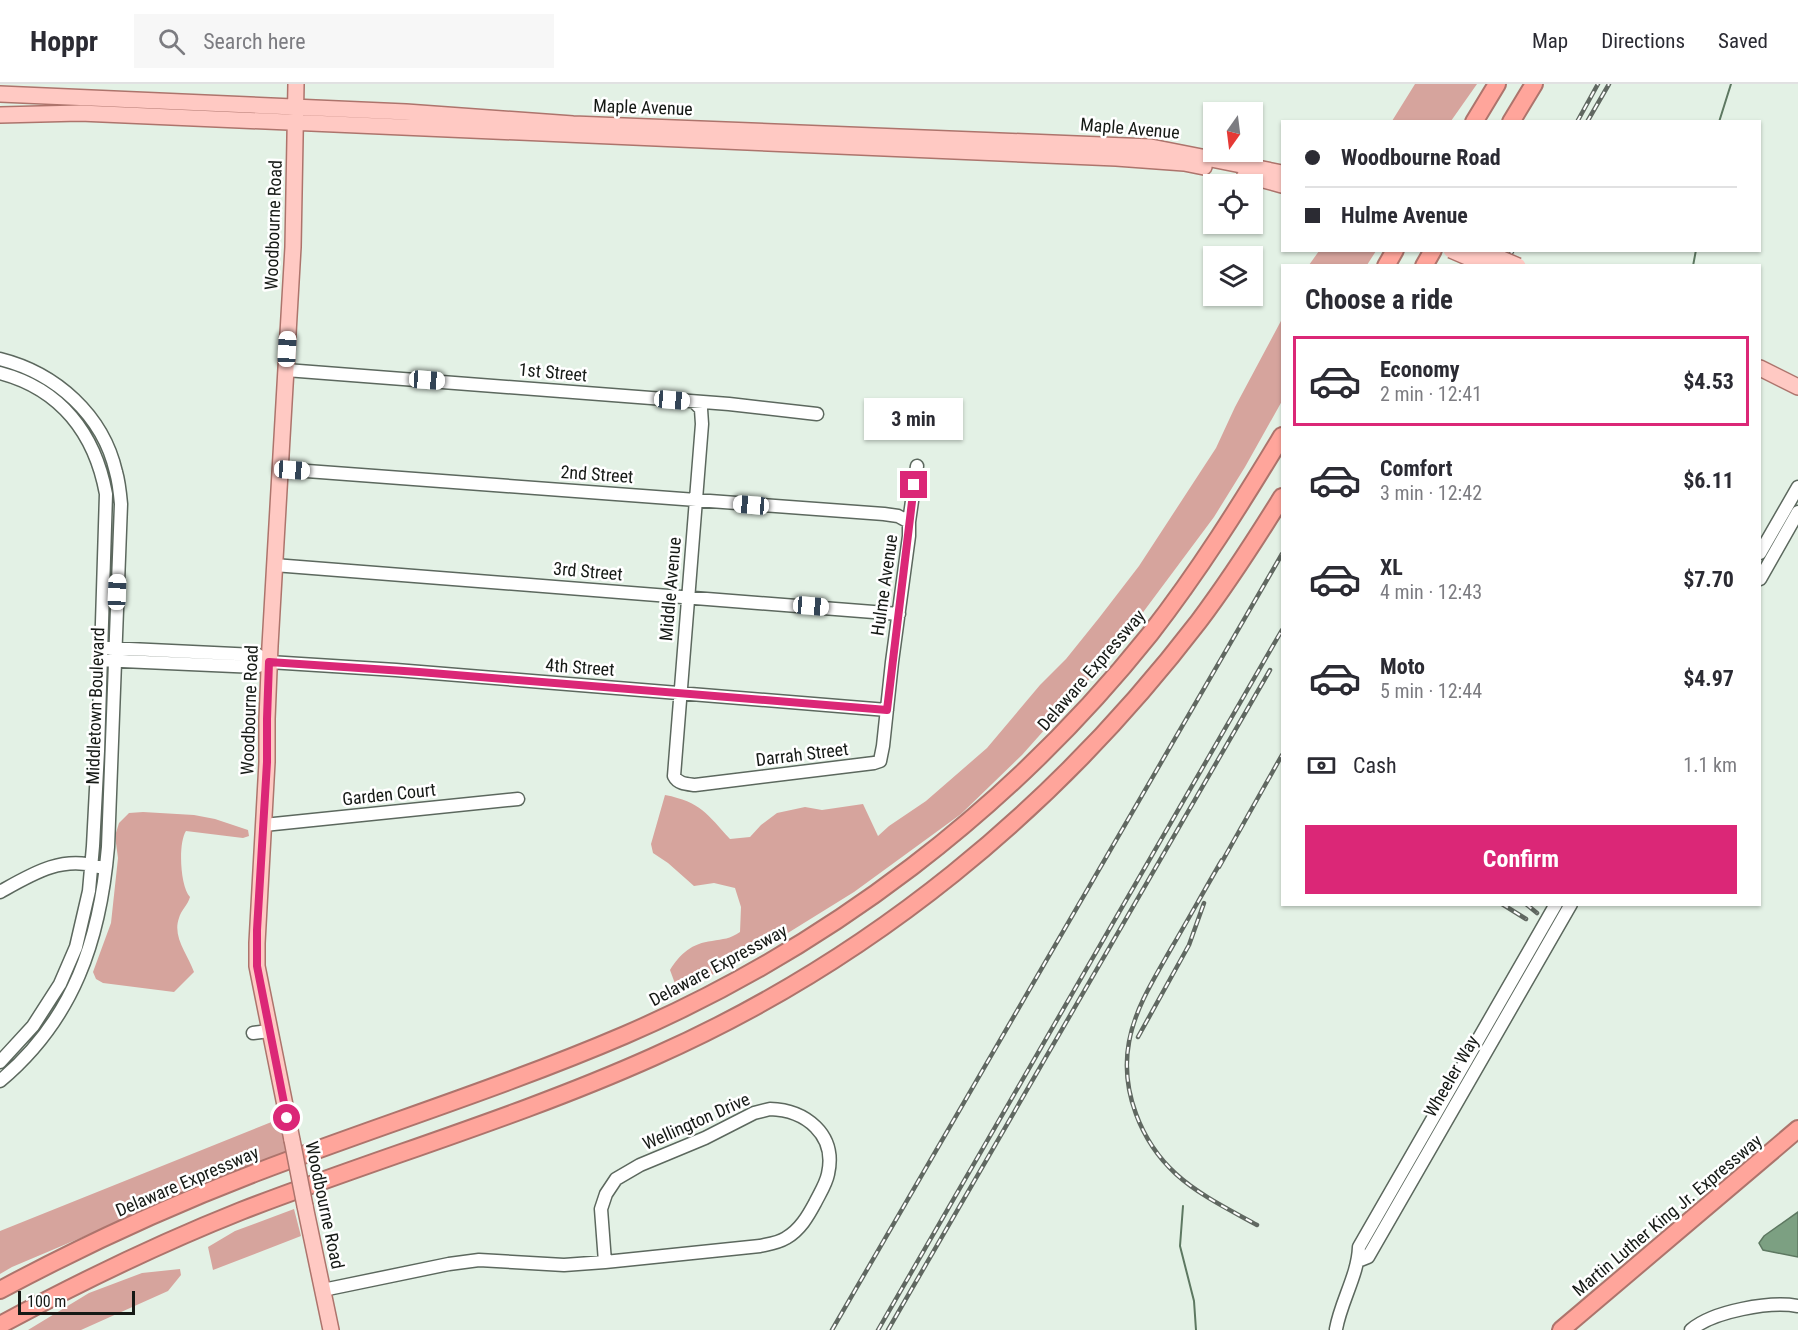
<!DOCTYPE html>
<html lang="en">
<head>
<meta charset="utf-8">
<style>
  body { margin:0; font-family:"Roboto Condensed",sans-serif; background:#f7f7f7; color:#2b2b33; height:100vh; display:flex; flex-direction:column; font-size:22px; white-space:nowrap }
  * { box-sizing:border-box; margin:0 }
  p { font-size:20px; color:#7c7c81 }
  .icon { flex:none; width:33px; height:33px; fill:none; stroke:currentColor; stroke-width:2; stroke-linecap:round; stroke-linejoin:round }
  .map { position:relative; flex:1; overflow:hidden }
  .panel { position:absolute; left:1281px; top:180px; width:480px; height:642px; display:flex; flex-direction:column; background:#fff; border-radius:0px; box-shadow:0 2px 4px #0004 }
  .panel>* { flex:none }
  .banner { position:absolute; left:1281px; top:36px; width:480px; height:132px; border-radius:0px; box-shadow:0 2px 4px #0004; display:grid; align-content:center; height:132px; padding:0 24px; background:#fff }
  .needle { width:39px; rotate:194deg }
  .fabs { position:absolute; left:1203px; top:18px; display:grid; gap:12px }
  .fabs a { display:grid; place-items:center; width:60px; height:60px; border-radius:0px; background:#fff; box-shadow:0 2px 4px #0004; font-size:30px }
  .scale { position:absolute; left:18px; bottom:15px; width:117px; box-sizing:border-box; padding-left:6px; border:3px solid #151915; border-top:0; font-size:16px; line-height:21px; white-space:nowrap; color:#151915; -webkit-text-stroke:4px #fff; paint-order:stroke }
  .end { position:absolute; width:27px; height:27px; margin:-14px; border:8px solid #db2777; background:#fff; box-shadow:0 0 0 3px #fff }
  .from { border-radius:50% }
  .bubble { position:absolute; height:42px; border-radius:0px; background:#fff; box-shadow:0 2px 4px #0004; font-size:20px; font-weight:700; line-height:42px; text-align:center }
  .car { position:absolute; width:18px; height:36px; margin:-18px -9px; border-radius:8px; box-shadow:0 0 4px 2px #0007; background:linear-gradient(#fff 24%,#345 0 40%,#fff 0 76%,#345 0 86%,#fff 0) }
  .banner b { display:flex; align-items:center; gap:21px; height:57px; font-size:22px }
  .banner b+b { border-top:2px solid #e1e1e2 }
  .banner i { width:15px; height:15px; background:#2b2b33 }
  ul { padding:0; list-style:none }
  li { display:flex; align-items:center; gap:18px; height:90px; margin:0 12px 9px; padding:0 12px; border:3px solid transparent; border-radius:0px }
  li div { flex:1 }
  li b { display:block; font-size:22px }
  li em { font-style:normal; font-weight:700 }
  li.selected { border-color:#db2777 }
  li>.icon { width:54px; height:54px; stroke-width:1.5 }
  h2 { padding:0 24px; font-size:27px; line-height:72px }
  .pay { display:flex; align-items:center; gap:15px; height:66px; padding:0 24px; font-size:22px }
  .pay p { margin-inline-start:auto }
  .button { display:flex; gap:12px; margin-top:auto; padding:12px 24px }
  .button a { flex:1; height:69px; border-radius:0px; background:#db2777; color:#fff; font-size:24px; font-weight:700; line-height:69px; text-align:center }
  header { display:flex; align-items:center; gap:36px; box-sizing:border-box; height:84px; padding:0 30px; background:#fff; border-bottom:2px solid #e1e1e2 }
  header strong { font-size:28px }
  nav { display:flex; gap:33px; margin-inline-start:auto; font-size:21px }
  .search { width:420px; height:54px; background:#f7f7f7; display:flex; align-items:center; gap:15px; box-sizing:border-box; padding:0 21px; border-radius:0px; color:#7c7c81; font-size:22px }
  .map>svg:first-child { display:block }
</style>
</head>
<body>
<header>
<strong>Hoppr</strong>
<div class="search"><svg class="icon" aria-label="search" viewBox="0 0 24 24"><circle cx="10" cy="10" r="6"/><path d="M15 15l6 6"/></svg>Search here</div>
<nav><a>Map</a><a>Directions</a><a>Saved</a></nav>
</header>
<div class="map">
<svg width="1798" height="1246" viewBox="0 0 1798 1246">
  <rect width="100%" height="100%" fill="#e3f1e5"/>
  <path fill="#d6a49d" d="M1415 0H1477L1451 37H1392Z
    M1319 167V166L1376 167 1367 181H1309Z
    M1282 235V317L1245 383 1214 433 1141 531 1087 598 1022 671 961 730 854 808 783 852 712 891 677 905 670 886C680 870 692 859 712 857 723 855 730 855 740 848L741 823 735 804 714 799 694 802 668 779 653 769 651 760 665 711C701 718 707 730 730 755L750 753 761 741 777 729 805 723 822 726 863 720 878 752 889 742 926 717 987 664 1040 601 1066 575 1099 534 1139 482 1216 364 1235 323Z
    M143 728 194 731 215 735 248 746 249 752 243 754 186 747C178 759 180 802 190 813 188 821 181 826 179 834 172 853 188 871 194 888L174 908 103 899 96 895 93 888 111 839 118 774 115 752 119 739 129 729Z
    M279 1035 287 1071 189 1108 12 1183 0 1190V1147Z
    M294 1125 301 1152 213 1186 208 1163 235 1147Z
    M180 1185 181 1191 168 1207 81 1246H28L89 1209 142 1189Z"/>
  <path fill="#7ca082" stroke="#5d7861" stroke-width="1.5" d="M1798 1128V1173L1763 1166 1759 1159 1764 1152Z"/>
  <g fill="none" stroke-linecap="round" stroke-linejoin="round">
    <path stroke="#5d7861" stroke-width="2" d="M1719 38 1731 0
      M1693 182 1696 166
      M1183 1122 1180 1162 1194 1217 1196 1246"/>
    <g stroke="#5c685e" stroke-width="15">
      <path id="minor" d="M0 275C56 289 103 331 116 388 119 398 120 409 121 420L108 763C100 856 74 935 0 997
        M286 286 729 320 817 330
        M0 289C61 305 95 350 106 410L98 667 93 762 89 807 76 863 60 900 33 942 0 978
        M694 318 701 325 702 340 674 692C678 700 687 700 695 701L874 679 880 677 883 662 892 578 909 452V438L917 382
        M280 385 884 430 898 432 909 438
        M1760 469 1798 403
        M274 481 899 530
        M1760 495 1798 428
        M108 564 258 571 269 578
        M100 576 256 583 269 578 396 586 887 626
        M264 741 518 715
        M0 808C32 790 62 771 99 783
        M253 949 269 947
        M770 1025C805 1026 837 1050 828 1090 826 1100 820 1109 815 1119 808 1132 800 1146 786 1154 778 1159 769 1160 760 1162L605 1178 601 1125 606 1110 616 1095 640 1081 705 1054 754 1029Z
        M1358 1177 1368 1173 1571 820
        M323 1206 449 1180 479 1176 564 1181 605 1178
        M1336 1245C1341 1217 1358 1191 1359 1163L1556 820
        M1691 1246C1713 1227 1770 1217 1798 1222"/>
    </g>
    <g stroke="#ad746c" stroke-width="18">
      <path id="major" d="M0 10 406 28 573 40 1151 63 1282 89
        M0 31 80 29 1116 74 1184 79 1204 83
        M1245 91 1282 101
        M1760 284 1798 303
        M292 1056 257 882V859L267 678V635L270 562 293 163 296 0
        M305 1122 331 1246"/>
    </g>
    <g stroke="#ad746c" stroke-width="20">
      <path id="highway" d="M1474 38 1497 0
        M1511 38 1534 0
        M1386 182 1395 166
        M1424 182 1433 166
        M0 1206C84 1161 171 1121 260 1087 381 1041 506 1002 625 951 829 863 1011 724 1150 550 1199 487 1241 420 1282 352
        M0 1241C78 1199 158 1160 241 1127 378 1074 519 1033 653 973 870 877 1055 725 1199 537 1229 497 1256 455 1282 413
        M1561 1246 1798 1045"/>
    </g>
    <use href="#minor" stroke="#fff" stroke-width="12"/>
    <use href="#major" stroke="#ffc9c3" stroke-width="15"/>
    <use href="#highway" stroke="#ffa59b" stroke-width="16"/>
    <g stroke="#606861" stroke-width="4.5">
      <path id="rail" d="M1577 38 1598 0
        M1587 38 1609 0
        M1484 182 1494 166
        M1504 182 1513 166
        M1222 776C1205 805 1189 834 1172 863 1155 893 1135 924 1129 958 1120 1006 1141 1058 1176 1090 1199 1111 1230 1126 1257 1141
        M1219 783 1282 671
        M1502 820 1526 835
        M1526 820 1537 829
        M1138 953 1189 861 1204 819
        M832 1246 1282 470
        M878 1246 1282 546
        M888 1246 1270 586"/>
    </g>
    <use href="#rail" stroke="#fff" stroke-width="2" stroke-dasharray="7" stroke-linecap="butt"/>
    <g stroke="#ad746c" stroke-width="18" stroke-linecap="butt">
      <path id="major-bridge" d="M1451 166 1488 182
        M1481 166 1518 182
        M292 1056 305 1122"/>
    </g>
    <use href="#major-bridge" stroke="#ffc9c3" stroke-width="15"/>
  </g>
  <g fill="none" stroke-linecap="round" stroke-linejoin="round">
    <path stroke="#db2777" stroke-width="8" d="M287 1034 257 882V846L267 678V635L269 578 419 588 887 626 914 401"/>
  </g>
  <g text-anchor="middle" dominant-baseline="central" stroke-width="5" stroke-linejoin="round" paint-order="stroke">
    <g font-size="18" fill="#151915" stroke="#fff">
      <text transform="translate(643 23) rotate(2)">Maple Avenue</text>
      <text transform="translate(1130 44) rotate(5)">Maple Avenue</text>
      <text transform="translate(273 141) rotate(-88)">Woodbourne Road</text>
      <text transform="translate(553 288) rotate(5)">1st Street</text>
      <text transform="translate(597 390) rotate(4)">2nd Street</text>
      <text transform="translate(588 487) rotate(5)">3rd Street</text>
      <text transform="translate(884 501) rotate(-82)">Hulme Avenue</text>
      <text transform="translate(670 505) rotate(-85)">Middle Avenue</text>
      <text transform="translate(580 583) rotate(4)">4th Street</text>
      <text transform="translate(1091 586) rotate(-49)">Delaware Expressway</text>
      <text transform="translate(95 622) rotate(-88)">Middletown Boulevard</text>
      <text transform="translate(249 626) rotate(-88)">Woodbourne Road</text>
      <text transform="translate(802 670) rotate(-7)">Darrah Street</text>
      <text transform="translate(389 710) rotate(-6)">Garden Court</text>
      <text transform="translate(718 881) rotate(-28)">Delaware Expressway</text>
      <text transform="translate(1451 992) rotate(-60)">Wheeler Way</text>
      <text transform="translate(696 1037) rotate(-24)">Wellington Drive</text>
      <text transform="translate(187 1097) rotate(-23)">Delaware Expressway</text>
      <text transform="translate(325 1121) rotate(78)">Woodbourne Road</text>
      <text transform="translate(1667 1131) rotate(-40)">Martin Luther King Jr. Expressway</text>
    </g>
  </g>
</svg>
<div class="fabs">
<a><svg class="needle" viewBox="-14 -14 28 28"><path d="M0-13l5 13h-10z" fill="#e53935"/><path d="M0 13l5-13h-10z" fill="#7c7c81"/></svg></a>
<a><svg class="icon" aria-label="locate" viewBox="0 0 24 24"><circle cx="12" cy="12" r="6"/><path d="M12 2v4M12 18v4M2 12h4M18 12h4"/></svg></a>
<a><svg class="icon" aria-label="layers" viewBox="0 0 24 24"><path d="M12 4l9 5-9 5-9-5zM3 14l9 5 9-5"/></svg></a>
</div>
<div class="scale">100 m</div>
<i class="end from" style="left:287px;top:1034px"></i>
<i class="end" style="left:914px;top:401px"></i>
<div class="bubble" style="left:864px;top:314px;width:99px">3 min</div>
<i class="car" style="left:287px;top:265px;rotate:3deg"></i>
<i class="car" style="left:427px;top:296px;rotate:94deg"></i>
<i class="car" style="left:672px;top:316px;rotate:95deg"></i>
<i class="car" style="left:292px;top:386px;rotate:94deg"></i>
<i class="car" style="left:751px;top:421px;rotate:275deg"></i>
<i class="car" style="left:117px;top:508px;rotate:2deg"></i>
<i class="car" style="left:811px;top:522px;rotate:95deg"></i>
<div class="banner">
<b><i class="from"></i>Woodbourne Road</b>
<b><i></i>Hulme Avenue</b>
</div>
<section class="panel">
<h2>Choose a ride</h2>
<ul>
<li class="selected"><svg class="icon" aria-label="car" viewBox="0 0 24 24"><path d="M5 17H2v-5l4-1 3-4h7l3 4 3 1v5h-3M9 17h6M6 11h13"/><circle cx="7" cy="17" r="2"/><circle cx="17" cy="17" r="2"/></svg><div><b>Economy</b><p>2 min · 12:41</p></div><em>$4.53</em></li>
<li><svg class="icon" aria-label="car" viewBox="0 0 24 24"><path d="M5 17H2v-5l4-1 3-4h7l3 4 3 1v5h-3M9 17h6M6 11h13"/><circle cx="7" cy="17" r="2"/><circle cx="17" cy="17" r="2"/></svg><div><b>Comfort</b><p>3 min · 12:42</p></div><em>$6.11</em></li>
<li><svg class="icon" aria-label="car" viewBox="0 0 24 24"><path d="M5 17H2v-5l4-1 3-4h7l3 4 3 1v5h-3M9 17h6M6 11h13"/><circle cx="7" cy="17" r="2"/><circle cx="17" cy="17" r="2"/></svg><div><b>XL</b><p>4 min · 12:43</p></div><em>$7.70</em></li>
<li><svg class="icon" aria-label="car" viewBox="0 0 24 24"><path d="M5 17H2v-5l4-1 3-4h7l3 4 3 1v5h-3M9 17h6M6 11h13"/><circle cx="7" cy="17" r="2"/><circle cx="17" cy="17" r="2"/></svg><div><b>Moto</b><p>5 min · 12:44</p></div><em>$4.97</em></li>
</ul>
<div class="pay"><svg class="icon" aria-label="cash" viewBox="0 0 24 24"><path d="M3 7h18v10H3z"/><circle cx="12" cy="12" r="2"/></svg>Cash<p>1.1 km</p></div>
<div class="button"><a>Confirm</a></div>
</section>
</div>
</body>
</html>
